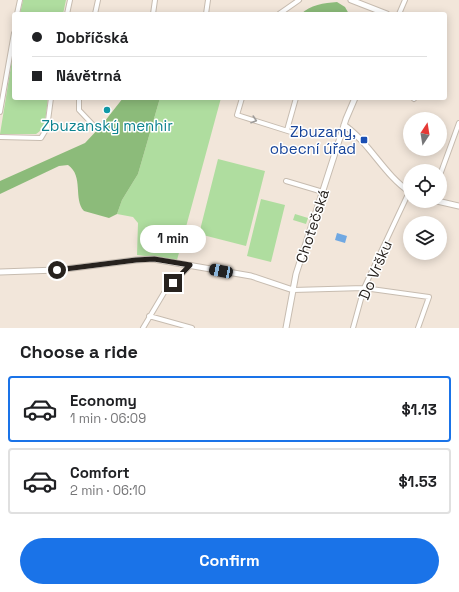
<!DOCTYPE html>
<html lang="en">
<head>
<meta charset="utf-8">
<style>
  body { margin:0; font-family:"Space Grotesk",sans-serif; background:#f2f2f2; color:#202124; height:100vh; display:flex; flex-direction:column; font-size:15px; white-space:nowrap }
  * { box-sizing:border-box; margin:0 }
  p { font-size:13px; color:#757577 }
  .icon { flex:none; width:22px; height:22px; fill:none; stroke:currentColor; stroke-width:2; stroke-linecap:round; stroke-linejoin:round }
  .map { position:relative; height:328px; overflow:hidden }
  .side { display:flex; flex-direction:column; background:#fff; flex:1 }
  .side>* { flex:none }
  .banner { position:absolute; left:12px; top:12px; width:435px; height:88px; border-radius:4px; box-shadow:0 2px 10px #0003; display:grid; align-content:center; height:88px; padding:0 20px; background:#fff }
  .needle { width:26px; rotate:12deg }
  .tools { position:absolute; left:403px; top:112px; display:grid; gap:8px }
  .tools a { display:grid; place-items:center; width:44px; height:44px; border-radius:50%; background:#fff; box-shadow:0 2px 10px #0003; font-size:20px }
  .end { position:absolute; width:18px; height:18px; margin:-9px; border:5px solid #27221e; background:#fff; box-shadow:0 0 0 2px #fff }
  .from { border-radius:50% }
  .bubble { position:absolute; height:28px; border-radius:14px; background:#fff; box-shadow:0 2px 10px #0003; font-size:13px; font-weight:700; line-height:28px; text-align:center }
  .car { position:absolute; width:12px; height:24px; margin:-12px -6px; border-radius:5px; box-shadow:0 0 3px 1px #0007; background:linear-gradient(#222 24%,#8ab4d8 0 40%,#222 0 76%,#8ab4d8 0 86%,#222 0) }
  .banner b { display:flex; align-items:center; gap:14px; height:38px; font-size:15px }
  .banner b+b { border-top:1px solid #e0e0e0 }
  .banner i { width:10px; height:10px; background:#202124 }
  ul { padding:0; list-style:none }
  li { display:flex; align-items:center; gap:12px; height:66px; margin:0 8px 6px; padding:0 12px; border:2px solid #e0e0e0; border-radius:4px }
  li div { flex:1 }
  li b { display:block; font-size:15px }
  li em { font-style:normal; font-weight:700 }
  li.on { border-color:#1a73e8 }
  li>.icon { width:36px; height:36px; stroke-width:1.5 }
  h2 { padding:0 20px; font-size:18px; line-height:48px }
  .button { display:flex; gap:8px; margin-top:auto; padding:8px 20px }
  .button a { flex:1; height:46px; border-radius:24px; background:#1a73e8; color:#fff; font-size:16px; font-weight:700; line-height:46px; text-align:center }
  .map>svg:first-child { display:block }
</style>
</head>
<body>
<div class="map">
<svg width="459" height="328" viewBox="0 0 459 328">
  <rect width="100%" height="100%" fill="#f2e6da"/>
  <path fill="#afdd9f" d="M23 0H66L63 14H20Z
    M14 48V98H48C46 110 47 128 36 134H0Z
    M160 98H221L177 260 137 255 138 223 133 217 117 214 122 200 138 174Z
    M218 159 265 171 246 246 199 234Z
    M261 199 285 205 271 262 247 256Z
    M295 214 308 218 306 224 293 220Z"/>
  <path fill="#8cbb7a" d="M337 2 345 7 349 14H301C310 5 324 3 337 2Z
    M123 98H160L138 174 122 200 117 214 109 218 84 211C73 199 84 176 68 165L59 166 0 194V181L85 143 101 126Z"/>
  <path fill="#70a8e2" d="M337 233 347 236 345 243 335 240Z"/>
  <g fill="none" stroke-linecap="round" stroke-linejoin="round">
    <g stroke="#c7bcb0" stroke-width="6">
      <path id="minor" d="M17 14 20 0
        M67 14 70 0
        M95 14 98 0
        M153 14 155 0
        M206 14 208 0
        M279 14 299 0
        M399 14 405 0
        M79 98V110L96 128
        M242 98 237 115 294 133
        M413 98 414 99
        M0 112 14 33
        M287 130 296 98
        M0 137 41 138 47 128 51 98
        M440 175 459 123
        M286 181 323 192
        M293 290 364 288 429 297 418 328
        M149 316 192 328
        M143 328 165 291 191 265
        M353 328 364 288 409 192"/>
    </g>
    <g stroke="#c7bcb0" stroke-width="7">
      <path id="tertiary" d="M351 0 387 14
        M344 125C370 143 384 175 410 192
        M437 201 459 206
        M0 272 57 270 136 260 153 259 251 276 293 290
        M286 328 296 274 346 119 355 98"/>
    </g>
    <use href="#minor" stroke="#fff" stroke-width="4"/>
    <use href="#tertiary" stroke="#fff" stroke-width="5"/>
  </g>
  <defs><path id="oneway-chevron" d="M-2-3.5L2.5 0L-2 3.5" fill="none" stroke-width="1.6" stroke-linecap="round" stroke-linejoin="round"/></defs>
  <use stroke="#9e9c9a" href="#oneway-chevron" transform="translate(254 120) rotate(18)"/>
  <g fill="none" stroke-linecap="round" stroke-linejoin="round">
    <path stroke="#27221e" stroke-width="5" d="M57 270 136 260 154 259 190 265 173 283"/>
  </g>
  <circle fill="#0f9aa8" stroke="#fff" stroke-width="1.5" cx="107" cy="110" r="4"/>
  <rect fill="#1a4fb4" stroke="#fff" stroke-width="1.5" x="360" y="136" width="8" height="8" rx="2"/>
  <g text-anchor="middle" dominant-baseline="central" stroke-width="3" stroke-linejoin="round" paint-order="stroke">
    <g font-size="15" fill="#0d838f" stroke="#fff">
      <text x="107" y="125">Zbuzanský menhir</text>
    </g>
    <g font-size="15" fill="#164399" stroke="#fff" text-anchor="end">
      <text x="356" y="131">Zbuzany,<tspan x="356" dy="17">obecní úřad</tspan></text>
    </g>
    <g font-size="15" fill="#27221e" stroke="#fff">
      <text transform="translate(312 226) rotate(-72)">Chotečská</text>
      <text transform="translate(375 270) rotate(-67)">Do Vršku</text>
    </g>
  </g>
</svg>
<div class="tools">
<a><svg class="needle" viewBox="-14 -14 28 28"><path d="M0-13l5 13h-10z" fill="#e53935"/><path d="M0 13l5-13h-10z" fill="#757577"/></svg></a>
<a><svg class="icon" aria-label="locate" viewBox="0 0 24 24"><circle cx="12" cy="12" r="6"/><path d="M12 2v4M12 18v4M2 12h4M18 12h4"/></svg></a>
<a><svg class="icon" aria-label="layers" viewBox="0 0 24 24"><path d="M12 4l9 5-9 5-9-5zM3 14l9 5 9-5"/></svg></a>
</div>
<i class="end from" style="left:57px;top:270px"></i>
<i class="end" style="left:173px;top:283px"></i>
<div class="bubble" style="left:140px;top:225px;width:66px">1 min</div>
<i class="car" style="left:221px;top:271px;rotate:281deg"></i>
<div class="banner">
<b><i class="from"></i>Dobříčská</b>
<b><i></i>Návětrná</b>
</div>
</div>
<section class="side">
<h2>Choose a ride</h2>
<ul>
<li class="on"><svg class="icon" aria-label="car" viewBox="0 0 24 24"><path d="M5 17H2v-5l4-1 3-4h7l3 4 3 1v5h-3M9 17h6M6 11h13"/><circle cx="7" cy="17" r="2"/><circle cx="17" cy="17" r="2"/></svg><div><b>Economy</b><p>1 min · 06:09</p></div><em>$1.13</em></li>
<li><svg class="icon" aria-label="car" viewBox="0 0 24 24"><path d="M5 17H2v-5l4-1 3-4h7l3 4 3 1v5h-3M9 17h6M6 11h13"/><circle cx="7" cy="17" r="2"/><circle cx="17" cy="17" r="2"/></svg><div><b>Comfort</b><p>2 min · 06:10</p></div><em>$1.53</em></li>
</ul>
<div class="button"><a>Confirm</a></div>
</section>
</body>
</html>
